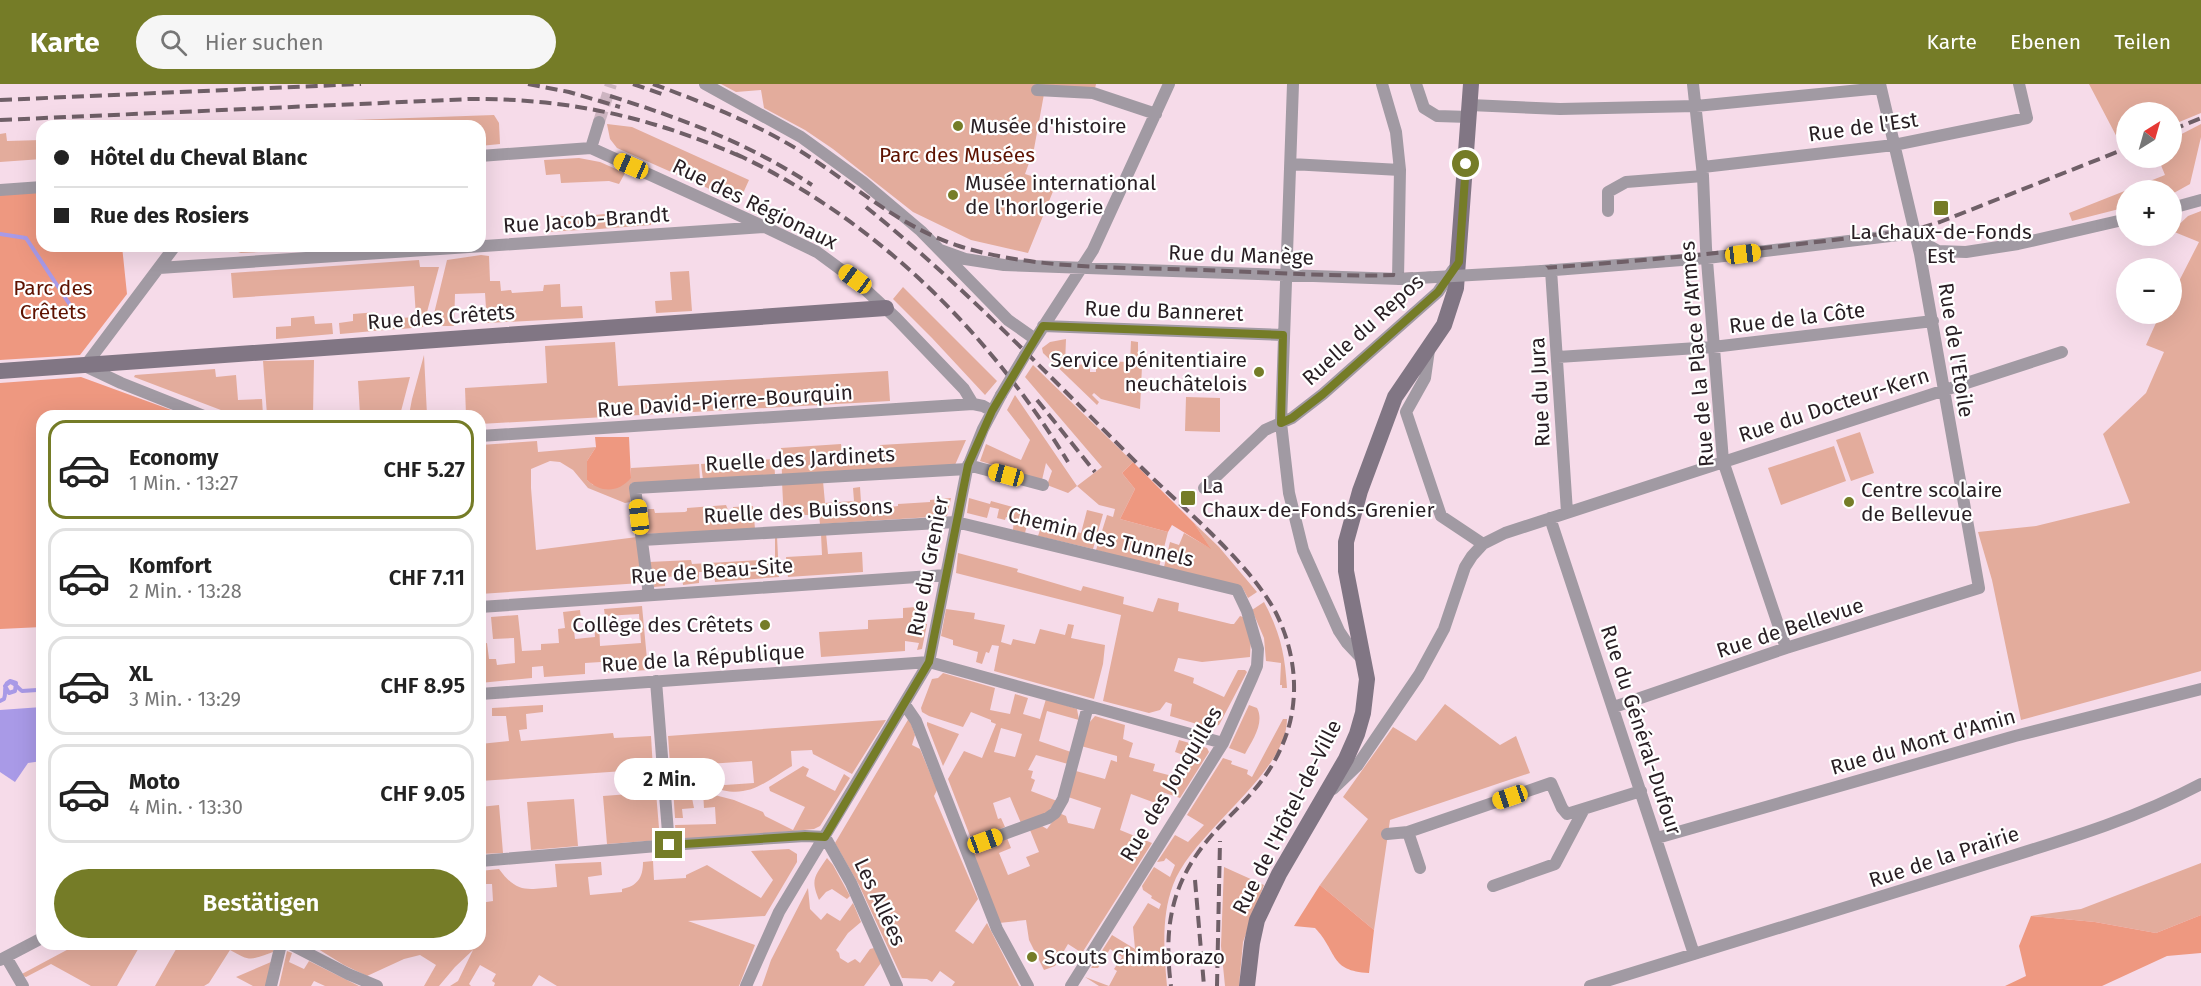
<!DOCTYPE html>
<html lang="de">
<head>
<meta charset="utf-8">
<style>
  body { margin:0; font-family:"Fira Sans",sans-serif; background:#f6f6f6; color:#222; height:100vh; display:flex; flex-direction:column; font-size:22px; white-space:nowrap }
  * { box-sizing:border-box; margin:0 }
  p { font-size:20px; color:#767676 }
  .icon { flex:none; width:33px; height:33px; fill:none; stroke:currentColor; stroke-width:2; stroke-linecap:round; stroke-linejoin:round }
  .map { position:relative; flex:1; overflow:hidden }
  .sheet { position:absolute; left:36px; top:326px; width:450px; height:540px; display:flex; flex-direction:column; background:#fff; border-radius:18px; box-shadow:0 6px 24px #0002 }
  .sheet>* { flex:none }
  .top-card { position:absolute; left:36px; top:36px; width:450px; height:132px; border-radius:18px; box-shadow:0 6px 24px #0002; display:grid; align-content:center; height:132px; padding:0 18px; background:#fff }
  .needle { width:39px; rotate:37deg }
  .tools { position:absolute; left:2116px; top:18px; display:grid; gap:12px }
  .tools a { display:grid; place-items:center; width:66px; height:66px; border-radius:50%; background:#fff; box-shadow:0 6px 24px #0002; font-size:30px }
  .end { position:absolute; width:27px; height:27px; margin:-14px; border:8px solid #757c27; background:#fff; box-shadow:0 0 0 3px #fff }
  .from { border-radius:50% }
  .bubble { position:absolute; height:42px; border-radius:21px; background:#fff; box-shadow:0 6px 24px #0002; font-size:20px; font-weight:600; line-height:42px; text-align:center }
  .car { position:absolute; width:18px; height:36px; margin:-18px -9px; border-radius:8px; box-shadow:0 0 4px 2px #0007; background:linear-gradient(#f5c518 24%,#345 0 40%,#f5c518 0 76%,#345 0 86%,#f5c518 0) }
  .top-card b { display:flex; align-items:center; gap:21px; height:57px; font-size:22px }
  .top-card b+b { border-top:2px solid #e0e0e0 }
  .top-card i { width:15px; height:15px; background:#222 }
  ul { padding:10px 0 0; list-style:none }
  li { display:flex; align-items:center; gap:18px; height:99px; margin:0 12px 9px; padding:0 6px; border:3px solid #e0e0e0; border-radius:18px }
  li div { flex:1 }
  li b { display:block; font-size:22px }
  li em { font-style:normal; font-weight:600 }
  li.selected { border-color:#757c27 }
  li>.icon { width:54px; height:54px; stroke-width:1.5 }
  .action { display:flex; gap:12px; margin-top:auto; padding:12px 18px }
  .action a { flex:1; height:69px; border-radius:36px; background:#757c27; color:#fff; font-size:24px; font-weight:600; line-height:69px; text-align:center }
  header { display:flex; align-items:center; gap:36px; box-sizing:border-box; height:84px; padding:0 30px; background:#757c27; color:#fff }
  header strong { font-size:28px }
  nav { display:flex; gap:33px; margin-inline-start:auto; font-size:21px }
  .search { width:420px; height:54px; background:#f6f6f6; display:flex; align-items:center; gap:15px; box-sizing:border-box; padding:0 21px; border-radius:33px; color:#767676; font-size:22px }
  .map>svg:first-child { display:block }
</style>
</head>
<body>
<header>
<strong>Karte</strong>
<div class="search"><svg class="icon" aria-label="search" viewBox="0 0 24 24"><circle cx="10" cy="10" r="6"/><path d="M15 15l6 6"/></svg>Hier suchen</div>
<nav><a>Karte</a><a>Ebenen</a><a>Teilen</a></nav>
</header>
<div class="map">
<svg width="2201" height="902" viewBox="0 0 2201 902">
  <rect width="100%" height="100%" fill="#f6dbe9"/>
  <path fill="#e3ac9c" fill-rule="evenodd" d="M721 0H1096L1093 14 1044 10 1034 65 1025 90 1056 100 1028 169 971 156 913 128 833 65 805 46 764 24 761 6 736 8Z
    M2089 0H2201V29L2172 41V28H2127V59L2121 61Z
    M494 31 499 39 500 60 480 62V42H181Z
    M607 40 632 43 749 96 739 118 617 64 610 55Z
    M2201 40V53L2190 100 2172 110V106H2127V123L2072 137 2069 129 2165 91 2158 74H2172V55Z
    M6 49 7 57 42 56V75L0 78V50Z
    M579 74 600 78 625 89 619 100 609 97 561 99 560 90 546 91 544 76Z
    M2201 127V587L2021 636 1992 496 1978 448 2036 442 2130 419 2103 350 2146 309 2164 268 2146 261 2160 230H2172V204L2175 205 2199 158 2172 147 2188 132Z
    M614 129 617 134 651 131V141L586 146 585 132Z
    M580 131V146L547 148V133Z
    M237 162H349V163L241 169 238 168Z
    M481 171 489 172 490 197H500L501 207 511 206 512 209 543 207 544 201 560 200 561 223 582 222 583 234 487 239 485 209 455 210 454 242H431L447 176Z
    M419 176 420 183H439L423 243 401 245 400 234 416 233 414 202 233 214 231 189Z
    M689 187 692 227 656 229 655 217 672 216 670 188Z
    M903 203 997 297 985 311 932 254 893 215Z
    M377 228 378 235 395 234 396 245 340 250 339 239 353 237V230Z
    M314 232 315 240 332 239 333 250 276 255V243L291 242V234Z
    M1066 255 1065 280 1090 281V288H1096V277L1130 278 1131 257 1138 258V282H1142L1140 325 1101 315 1094 309 1092 311 1099 318 1097 321 1043 269 1042 264 1050 258Z
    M615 258 618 302 888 287 890 317 480 340V332L466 331 465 304 547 299 545 262Z
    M424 271 427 331H409L412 315Z
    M314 276 313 331H267L263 277Z
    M1033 281 1133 378 1122 389 1135 405 1120 435 1168 448 1159 483 1096 466 1107 431 1113 433 1115 425 1099 421 1077 402 1068 409 1047 401 1052 387 1046 379 1042 396 980 377 986 360 1021 376 1030 356 1007 326 1015 311 1077 402 1102 383 1025 293Z
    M215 285 216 293 236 291 238 316 262 315 263 331H234L134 293 135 291Z
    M410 293 400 331H360L358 297Z
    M1186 313 1220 314V348L1185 347Z
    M1860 348 1874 389 1851 397 1836 356Z
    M966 356 955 381 782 391 781 364 841 360 842 368 879 366 880 361Z
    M537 357 538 368 596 363 587 377V396L593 401 631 394V384L699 380 700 395 631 399 630 418 625 419 588 404 573 386 560 378 550 377 531 385V404L536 466 637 453 641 499 480 510V361Z
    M1834 362 1846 397 1781 421 1768 384Z
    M774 375 775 391 703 396 701 380Z
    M823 397 825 419 854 417 853 404 860 403 861 418 882 419V424L898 422V420L930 418V416L951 414 947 432 820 440 819 431H788L784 436 782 398Z
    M969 414 990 420 991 417 1030 428 1025 449 1013 446 1014 435 1006 433 1005 436 997 434 999 425 990 423 987 434 967 429Z
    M726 421 729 428H733V423L753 422 755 445 645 450 643 440 648 433V425H654L655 429 685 428 687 427V424Z
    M1087 426 1103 430 1093 465 1038 452 1042 440 1081 449Z
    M1194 439 1219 463 1257 508 1248 514 1242 503 1164 483 1170 458 1179 461 1184 449 1210 464Z
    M826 449 828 470 862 468 863 488 788 493 786 473 822 471 821 450Z
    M775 452H777L779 493 715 498 714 488H699V499L683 501 682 492 665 493V502L654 503 649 478 691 476 692 480 775 475Z
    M958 469 1018 485 1017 488 1081 507 1083 502 1124 513 1123 520 1153 528 1158 514 1179 519 1178 527 1231 540H1234L1240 532 1243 533 1251 554 1250 573 1202 578 1178 574 1174 587 1194 594 1193 599 1224 613 1238 586H1245L1247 588 1219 641 1207 643 1170 632 1172 620 1166 618 1160 626 1149 629 1103 617 1121 531 956 489Z
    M1264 518C1280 548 1285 570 1287 604H1282V601H1280L1281 579 1266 577 1264 554 1252 526Z
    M642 522 648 586 602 589 601 578 585 579V590L544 593 543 582 532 583V594L480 599 481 560 487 559 489 575H496L497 581 515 579 514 554 493 555 491 533 518 531 522 567 541 566V560L559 559 558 545 565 544 563 528 580 526 581 536 573 539 575 555 595 553 594 537H599L600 562 641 559 639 530 605 532 604 525Z
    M916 523 918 540H927L922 565 917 566 919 559 905 557V567L821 573 819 548 868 545V536L903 534V524Z
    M946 525 975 529 974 535 1005 541 1001 558 1011 561 1013 555 1035 560 1040 545 1065 551 1068 540 1074 541 1071 554 1105 561 1103 580 1094 615 994 587 999 562 992 561 989 569 986 568 982 580 976 578 978 568 953 561V556L941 552Z
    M943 589 995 604 990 626 1010 630 1015 610 1028 614 1023 630 1040 635 1046 615 1077 625 1079 636 1047 627 1039 657 1071 668 1068 680 1036 671 1028 686 1033 687 1031 694 1035 696 1031 707 1057 717 1047 729 1021 739 1010 713 993 719 998 735 1001 734 1005 743 978 754 970 752 948 695 964 667 982 674 996 640 991 638V636L971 628 963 643 929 632 922 628 921 624 932 595 938 594ZM1001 644 1022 650 1015 673 994 668Z
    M1445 620 1500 661 1516 652 1530 689 1390 736 1374 846 1320 801 1368 735 1343 713 1393 643 1416 657Z
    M543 621V628L526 630 527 645 519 646 521 657 613 649 614 654 651 652 653 685 480 697V660L509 657 506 632H492V624Z
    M1249 621 1257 624C1265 639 1252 657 1245 670L1229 664Z
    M1095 632 1125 641 1123 655 1133 659 1129 673 1155 680 1153 687 1180 694 1186 672 1175 668 1179 656 1207 664 1209 668 1180 714 1162 708 1158 720 1131 710 1120 746 1152 759 1082 869 1068 860 1055 882 1044 886 1029 856 1026 836 999 839 973 771 975 766 1007 754 1011 764 999 769 1008 791 1030 782 1026 773 1039 768 1030 746 1042 742 1047 745 1059 729 1066 732 1068 739 1094 745 1101 724 1068 713 1076 687 1105 695 1111 676 1117 678V672L1081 662 1089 639Z
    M909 634 915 651 912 661 920 665 937 706 934 712 978 815 955 847 973 860 987 839 1019 902H952L955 898 940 887 932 898 927 895 902 894 859 801 835 759Z
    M1283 635H1287C1287 690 1193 747 1173 801 1161 833 1164 869 1167 902H1099L1085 893 1109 902 1117 887 1114 885 1122 873 1110 865 1098 884H1091L1112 851 1135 865 1133 843 1148 819 1159 825 1161 820 1151 814 1152 812 1143 806 1142 802 1154 783 1170 793 1175 781 1166 774 1164 777 1157 778 1175 751 1188 758 1204 741 1187 731 1223 674 1232 677 1231 680 1248 686 1247 690 1252 693Z
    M886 636 852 690 813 670 812 666 791 667 792 682C762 700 746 717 710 702L754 699 752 677 708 680V689C700 698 683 696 671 695L668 652Z
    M927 638 959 650 943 682 927 641Z
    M803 682 809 685 806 692 835 707 844 690 850 694 820 742 814 745 793 747 681 755 676 753 675 741 716 740 715 723 704 724 703 708 734 716 763 728 765 732 793 746 805 723 770 707 769 703Z
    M673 704H686L691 709 694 724 682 725 683 734H675Z
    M656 708 660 756 607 760 603 712Z
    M574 715 578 762 531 766 527 718Z
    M499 721 503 769 480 770V723Z
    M789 765 797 770V778L765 832 688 837 755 861 739 902H557L539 891 532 902H494L495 899 492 897 496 890 480 881 469 900 471 902H450L458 897 473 866 455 883 439 902H424L436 881 420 871 404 875 367 892 344 881 310 860H480V819L493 817 492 800H481L480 787 499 785C518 811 528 805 557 803L555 780 601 778 602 791 588 793 590 811 622 808V805C638 802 643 793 643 778L653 777 654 796 686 794V791L707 781 761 814 773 796 751 767Z
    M827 774 833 781 850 812 847 815 832 805 826 808 819 816C810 795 815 792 827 774Z
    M2201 779V831L2156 849 2095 838 2031 832 2081 825Z
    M1224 783 1264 801 1243 858 1239 902H1225L1221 862Z
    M808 804 810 825 821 836 827 829 840 837 853 819 861 838 848 849 836 866 839 869 840 874 848 879 855 875 860 879 870 865 874 864 881 879 864 902H762L771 876Z
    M78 860H141L117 902H91L51 880 26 893 20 891Z
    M179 860H275L273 868C250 876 251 878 230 866L209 899 204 902H155Z
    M287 867 292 869 289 878 304 885 309 877 359 902H325L314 897 311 902H279Z
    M271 878 266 902H253L236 893Z"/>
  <path fill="#ee9880" d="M42 107V162H122L127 210 80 271 0 276V111Z
    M81 293 185 331H149L146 329 145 332H42V543L0 545V299Z
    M595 353H629L631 394C618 409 601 409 587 396V377L596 363Z
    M1133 378 1194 439 1211 465 1172 441 1168 448 1120 435 1135 405 1122 389Z
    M1320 801 1374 846 1369 889C1329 887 1338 868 1315 844L1294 842Z
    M2201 831V869L2167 872 2102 902H2005L2026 892 2019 862 2031 832 2095 838 2156 849Z"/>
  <path fill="#a99ae7" d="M42 623V677L28 679 15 698 0 688V626Z"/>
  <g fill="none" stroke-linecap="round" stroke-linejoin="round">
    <path stroke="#a99ae7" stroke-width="4" d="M0 150 26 154 74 227
      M0 617 4 615C7 608 2 601 10 597L16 599 15 607 9 609 5 602 10 598C15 599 18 604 22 607L37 606"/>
    <path stroke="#cdb5c1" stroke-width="12" stroke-dasharray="12 6" stroke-linecap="butt" d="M599 38 611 0"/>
    <path stroke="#a19aa3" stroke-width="12" d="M705 0 801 53 863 98 921 147 1008 236 1035 255
      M1293 0 1281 339 1289 409 1303 466 1339 547 1347 559 1363 576
      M1382 0 1396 48 1400 86 1398 195
      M1416 0 1424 24 1437 32 1469 33
      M1693 0 1703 92 1706 164 1723 377 1786 564
      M1037 6 1093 9 1156 30
      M1470 21 1560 25 1696 22 1881 4
      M591 64 599 38
      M480 72 591 64 765 143 817 168 855 196 896 234 964 305 973 320 983 322 992 327
      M1291 80 1400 86
      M1703 83 1894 61 2027 34 2019 0
      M0 106 42 103
      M2172 124 2201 116
      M1608 127V108L1626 98 1703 92
      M1917 155 1938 167 1966 168 2018 160 2127 135
      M175 162 85 282 121 299 204 332
      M940 166 965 175 1004 181 1400 195
      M159 184 765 143
      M1551 186 1567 428
      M1542 187 1707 174 1915 149
      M1043 242 1283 251
      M1429 266 1425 294 1406 328 1441 432 1483 460
      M1025 271 1093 166 1169 0
      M1558 273 1713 263 1933 237
      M480 352 973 320
      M968 381 1043 401
      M1204 404 1265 346 1292 334 1323 310 1438 208 1453 186
      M1550 434 1694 870
      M642 456 956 438 1237 506 1247 527 1258 565 1257 582 1252 594 1223 659 1071 902
      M649 511 635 404 967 385
      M480 523 946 491
      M656 597 669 761
      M480 610 929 578 1223 659
      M905 621 916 637 997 845 1028 902
      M1614 623 1786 564 1979 504 1920 170 1880 0
      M1333 705 1357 682 1419 591 1444 545 1465 483 1472 472 1483 460 1505 449 2062 268
      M1408 748 1420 784
      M1387 750 1408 748 1551 699 1562 724 1567 730 1641 707
      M1657 754 2015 652 2201 605
      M966 764 1048 734 1055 729 1063 715 1088 622
      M480 777 669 761 805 752 825 753 851 799 897 902
      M1493 802 1555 780 1584 725
      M290 860 348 890 377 902
      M6 873 23 902
      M0 876 42 854
      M271 902 281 860
      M746 902 779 828 929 578 967 385 983 345 1001 311
      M1590 902C1716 863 1842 825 1967 786 2046 761 2128 739 2201 700"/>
    <path stroke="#817684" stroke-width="16" d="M0 287 886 224
      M1247 902 1252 859 1257 836 1279 790 1346 675 1357 650 1363 629 1367 595 1346 487V458L1360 407 1395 313 1444 241 1456 204 1471 0"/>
    <path stroke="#6f5f67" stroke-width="4" stroke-dasharray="12 6" stroke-linecap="butt" d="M528 0 569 8 620 23
      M633 0 662 10
      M653 0C702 18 752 38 797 65 851 98 897 142 959 162 1035 186 1122 183 1201 186 1266 188 1332 193 1397 191 1570 186 1743 168 1914 146L1940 138 2127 64
      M610 12C683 35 748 59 812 101
      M0 16 361 0
      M0 36 470 15C568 14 655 34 744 74
      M2172 46 2201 34
      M736 70C875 135 989 248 1068 378
      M866 123C964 202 1051 294 1141 383 1183 424 1249 478 1276 529 1297 571 1301 621 1281 664 1268 694 1246 716 1223 739 1175 788 1162 834 1171 902
      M1037 316 1095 388
      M1195 796 1204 902
      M1217 902 1220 757"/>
    <path stroke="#a19aa3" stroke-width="12" d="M1400 195 1542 187
      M1001 311 1025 271"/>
  </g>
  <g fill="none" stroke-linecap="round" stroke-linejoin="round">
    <path stroke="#757c27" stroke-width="8" d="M669 761 805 752 825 753 929 578 968 381 992 327 1043 242 1283 251 1281 339 1292 334 1323 310 1438 208 1459 178 1466 80"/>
  </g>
  <g fill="#757c27" stroke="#fff" stroke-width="2">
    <circle cx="958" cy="42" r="6"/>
    <circle cx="953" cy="111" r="6"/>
    <rect x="1933" y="116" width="16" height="16" rx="3"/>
    <circle cx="1259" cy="288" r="6"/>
    <rect x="1180" y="406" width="16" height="16" rx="3"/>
    <circle cx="1849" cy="418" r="6"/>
    <circle cx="765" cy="541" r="6"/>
    <circle cx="1032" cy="873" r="6"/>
  </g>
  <g text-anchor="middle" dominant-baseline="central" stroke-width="4.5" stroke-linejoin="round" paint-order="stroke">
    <g font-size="21" fill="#281e23" stroke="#fff" text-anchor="start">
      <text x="970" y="42">Musée d'histoire</text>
      <text x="965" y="99">Musée international<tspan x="965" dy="24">de l'horlogerie</tspan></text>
      <text x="1941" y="148" text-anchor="middle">La Chaux-de-Fonds<tspan x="1941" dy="24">Est</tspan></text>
      <text x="1247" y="276" text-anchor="end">Service pénitentiaire<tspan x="1247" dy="24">neuchâtelois</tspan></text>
      <text x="1202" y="402">La<tspan x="1202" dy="24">Chaux-de-Fonds-Grenier</tspan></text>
      <text x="1861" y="406">Centre scolaire<tspan x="1861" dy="24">de Bellevue</tspan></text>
      <text x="753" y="541" text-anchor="end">Collège des Crêtets</text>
      <text x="1044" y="873">Scouts Chimborazo</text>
    </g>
    <g font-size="21" fill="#281e23" stroke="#fff">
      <text transform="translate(1863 43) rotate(-8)">Rue de l'Est</text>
      <text transform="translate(755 120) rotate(26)">Rue des Régionaux</text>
      <text transform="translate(586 136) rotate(-4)">Rue Jacob-Brandt</text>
      <text transform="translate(1241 171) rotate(2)">Rue du Manège</text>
      <text transform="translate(1164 227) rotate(2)">Rue du Banneret</text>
      <text transform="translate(441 233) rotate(-4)">Rue des Crêtets</text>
      <text transform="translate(1797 234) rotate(-7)">Rue de la Côte</text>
      <text transform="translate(1363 246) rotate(-42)">Ruelle du Repos</text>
      <text transform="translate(1956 266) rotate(81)">Rue de l'Etoile</text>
      <text transform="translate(1697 270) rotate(-95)">Rue de la Place d'Armes</text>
      <text transform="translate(1540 308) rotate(-93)">Rue du Jura</text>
      <text transform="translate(725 317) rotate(-4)">Rue David-Pierre-Bourquin</text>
      <text transform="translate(1834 321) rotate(-18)">Rue du Docteur-Kern</text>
      <text transform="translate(800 375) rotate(-3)">Ruelle des Jardinets</text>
      <text transform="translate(798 427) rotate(-3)">Ruelle des Buissons</text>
      <text transform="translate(1101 453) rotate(14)">Chemin des Tunnels</text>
      <text transform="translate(928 482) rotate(-79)">Rue du Grenier</text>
      <text transform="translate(712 487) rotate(-4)">Rue de Beau-Site</text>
      <text transform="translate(1790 544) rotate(-18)">Rue de Bellevue</text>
      <text transform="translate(703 574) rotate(-4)">Rue de la République</text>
      <text transform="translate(1641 646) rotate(72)">Rue du Général-Dufour</text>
      <text transform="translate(1923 658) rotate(-16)">Rue du Mont d'Amin</text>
      <text transform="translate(1171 700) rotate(-59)">Rue des Jonquilles</text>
      <text transform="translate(1287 733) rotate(-63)">Rue de l'Hôtel-de-Ville</text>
      <text transform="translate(1944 773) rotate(-18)">Rue de la Prairie</text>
      <text transform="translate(880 818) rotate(65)">Les Allées</text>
    </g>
    <g font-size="21" fill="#5e1200" stroke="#fff">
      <text x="957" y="71">Parc des Musées</text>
      <text x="53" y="204">Parc des<tspan x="53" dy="24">Crêtets</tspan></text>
    </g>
  </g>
</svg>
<div class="tools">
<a><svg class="needle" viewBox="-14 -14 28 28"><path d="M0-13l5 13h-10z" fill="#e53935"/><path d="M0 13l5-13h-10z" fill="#767676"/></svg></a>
<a>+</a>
<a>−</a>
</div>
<i class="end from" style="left:1466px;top:80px"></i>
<i class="end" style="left:669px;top:761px"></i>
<div class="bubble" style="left:614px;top:674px;width:111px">2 Min.</div>
<i class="car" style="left:631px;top:82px;rotate:294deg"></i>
<i class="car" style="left:1743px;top:170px;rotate:83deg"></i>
<i class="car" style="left:855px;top:195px;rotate:306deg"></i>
<i class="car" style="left:1006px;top:391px;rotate:285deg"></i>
<i class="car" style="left:639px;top:433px;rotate:353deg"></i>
<i class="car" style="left:1510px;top:713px;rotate:251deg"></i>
<i class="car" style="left:985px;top:757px;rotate:70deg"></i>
<div class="top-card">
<b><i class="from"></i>Hôtel du Cheval Blanc</b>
<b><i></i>Rue des Rosiers</b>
</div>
<section class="sheet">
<ul>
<li class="selected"><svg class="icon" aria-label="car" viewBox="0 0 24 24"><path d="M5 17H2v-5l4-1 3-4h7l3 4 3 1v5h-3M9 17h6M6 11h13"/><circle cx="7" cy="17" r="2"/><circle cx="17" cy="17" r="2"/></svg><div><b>Economy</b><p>1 Min. · 13:27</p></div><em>CHF 5.27</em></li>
<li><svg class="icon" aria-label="car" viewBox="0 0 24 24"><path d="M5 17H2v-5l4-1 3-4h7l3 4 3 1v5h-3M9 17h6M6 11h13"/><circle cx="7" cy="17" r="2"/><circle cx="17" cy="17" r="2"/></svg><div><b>Komfort</b><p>2 Min. · 13:28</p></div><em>CHF 7.11</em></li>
<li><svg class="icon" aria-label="car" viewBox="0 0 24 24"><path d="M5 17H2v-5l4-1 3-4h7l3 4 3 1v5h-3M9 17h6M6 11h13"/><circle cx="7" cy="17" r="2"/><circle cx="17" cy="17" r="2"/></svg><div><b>XL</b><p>3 Min. · 13:29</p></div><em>CHF 8.95</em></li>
<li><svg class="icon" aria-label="car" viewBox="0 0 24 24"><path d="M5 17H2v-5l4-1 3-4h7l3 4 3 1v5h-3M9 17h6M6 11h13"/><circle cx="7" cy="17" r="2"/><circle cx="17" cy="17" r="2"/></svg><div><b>Moto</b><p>4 Min. · 13:30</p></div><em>CHF 9.05</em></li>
</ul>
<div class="action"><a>Bestätigen</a></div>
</section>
</div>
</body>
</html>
